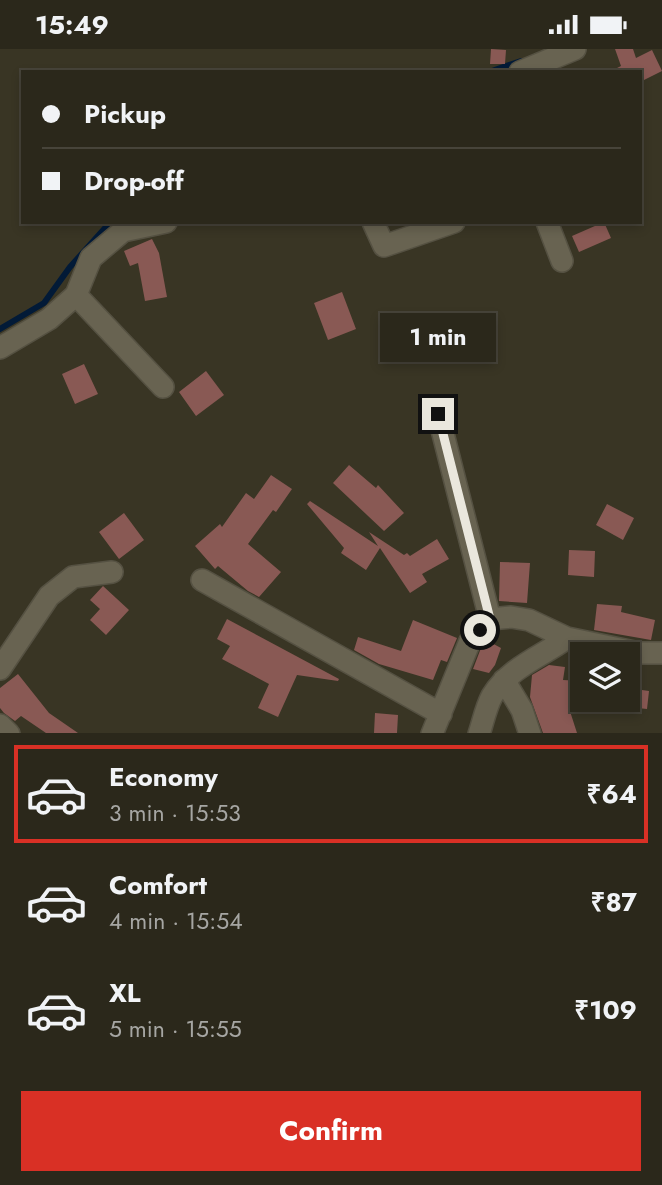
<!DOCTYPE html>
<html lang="en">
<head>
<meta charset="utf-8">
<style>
  body { margin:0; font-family:Jost,sans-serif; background:#333024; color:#f1f3f6; height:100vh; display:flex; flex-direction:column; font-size:26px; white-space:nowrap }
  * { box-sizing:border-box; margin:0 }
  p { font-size:23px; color:#a6a6a3 }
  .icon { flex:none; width:38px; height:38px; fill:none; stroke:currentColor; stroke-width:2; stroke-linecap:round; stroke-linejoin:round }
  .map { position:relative; height:684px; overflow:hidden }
  .sheet { display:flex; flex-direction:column; background:#2b281b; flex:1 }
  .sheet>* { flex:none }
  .hud { position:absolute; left:21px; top:21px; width:621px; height:154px; border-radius:0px; box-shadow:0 4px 10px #0003,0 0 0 2px #47443a; display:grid; align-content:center; height:154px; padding:0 21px; background:#2b281b }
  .fabs { position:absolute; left:570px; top:593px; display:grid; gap:14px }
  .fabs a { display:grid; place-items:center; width:70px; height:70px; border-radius:0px; background:#2b281b; box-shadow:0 4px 10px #0003,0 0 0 2px #47443a; font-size:35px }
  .end { position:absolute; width:32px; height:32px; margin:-16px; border:9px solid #eae7dd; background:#111; box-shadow:0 0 0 4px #111 }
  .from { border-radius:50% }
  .bubble { position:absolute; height:49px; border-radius:0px; background:#2b281b; box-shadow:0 4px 10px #0003,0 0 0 2px #47443a; font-size:23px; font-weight:700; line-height:49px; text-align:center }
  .hud b { display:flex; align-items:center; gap:24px; height:66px; font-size:26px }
  .hud b+b { border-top:2px solid #47443a }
  .hud i { width:18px; height:18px; background:#f1f3f6 }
  ul { padding:12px 0 0; list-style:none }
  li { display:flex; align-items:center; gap:21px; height:98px; margin:0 14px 10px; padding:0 7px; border:4px solid transparent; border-radius:0px }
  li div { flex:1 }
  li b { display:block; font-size:26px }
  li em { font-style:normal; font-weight:700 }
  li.on { border-color:#d93025 }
  li>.icon { width:63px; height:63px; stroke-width:1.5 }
  .cta { display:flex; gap:14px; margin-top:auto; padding:14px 21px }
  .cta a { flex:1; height:80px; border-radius:0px; background:#d93025; color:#fff; font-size:28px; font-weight:700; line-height:80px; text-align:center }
  .status { display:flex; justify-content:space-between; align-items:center; height:49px; padding:0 35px; background:#2b281b; direction:ltr }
  .status svg { height:19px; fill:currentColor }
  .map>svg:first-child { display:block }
</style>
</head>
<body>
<div class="status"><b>15:49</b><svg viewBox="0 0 49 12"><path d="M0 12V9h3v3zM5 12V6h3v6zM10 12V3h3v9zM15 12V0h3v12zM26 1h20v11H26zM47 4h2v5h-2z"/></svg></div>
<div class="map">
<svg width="662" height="685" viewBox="0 0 662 685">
  <rect width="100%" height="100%" fill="#393524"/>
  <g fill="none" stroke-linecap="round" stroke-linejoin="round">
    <path stroke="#021a37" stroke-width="6" d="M489 23 521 12
      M0 280 44 254 70 218 106 178 121 174"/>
  </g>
  <path fill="#895954" d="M491 0 506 1 505 15H490Z
    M615 0H633L636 9 652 1 662 22 640 33V23H609L621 17Z
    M604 173 611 189 579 203 572 187Z
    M152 190 159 204 167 248 145 252 138 214 130 217 124 202Z
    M342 243 356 280 328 291 314 254Z
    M84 315 98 345 75 355 62 325Z
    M206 322 224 346 196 367 179 343Z
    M349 416 376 439 378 436 404 464 384 482 333 434Z
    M271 426 292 440 276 463 273 461 248 495 281 523 259 548 248 542 218 517 215 520 195 497 220 475 222 478 246 444 254 450Z
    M310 452 378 497 369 483 404 506 407 504 410 507 437 490 449 510 422 525 427 533 410 544 380 499 366 521 341 504 344 499 307 455Z
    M607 455 634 469 623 491 596 476Z
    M124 464 144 491 119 510 99 483Z
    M569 501 595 502 594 528 568 526Z
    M500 513 530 514 527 554 499 552Z
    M103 537 129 561 106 586 90 571 100 560 90 551Z
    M597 555 622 557 621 563 655 571 651 591 594 581Z
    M227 570 339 630 338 632 297 626 278 668 258 659 269 635 222 610 230 597 217 590Z
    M413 571 457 589 447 613 441 611 433 631 379 615 354 601 358 588 401 602Z
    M488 592 501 599 495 616 489 624 473 620 481 599Z
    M549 616 565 618 563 631 583 632V656H568L577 684H543L530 648 532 626Z
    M18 625 49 664 78 684H46L21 667 15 672 4 664 0 659V639Z
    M628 639 649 642 647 660 628 658Z
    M375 664 398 666 397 684H374Z"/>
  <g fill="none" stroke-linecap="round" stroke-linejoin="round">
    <g stroke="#555142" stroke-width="24">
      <path id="minor" d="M520 23 575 0
        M373 173 384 197 454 173
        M547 173 562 212
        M76 246 163 338
        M0 299 49 270 76 246 91 209 123 182 166 173
        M438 365 490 570
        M202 531 441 665
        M0 620 49 547 73 528 112 523
        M504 631 522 661 530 685
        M0 676 9 685
        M432 685 470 592 490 570 511 568 529 571 567 589 639 604H662
        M479 685C483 673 486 658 492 647 510 618 541 608 567 589"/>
    </g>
    <use href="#minor" stroke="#686351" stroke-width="21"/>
  </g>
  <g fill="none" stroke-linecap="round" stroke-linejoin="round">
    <path stroke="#eae7dd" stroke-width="9" d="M438 365 490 570 480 581"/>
  </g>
</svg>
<div class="fabs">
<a><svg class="icon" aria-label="layers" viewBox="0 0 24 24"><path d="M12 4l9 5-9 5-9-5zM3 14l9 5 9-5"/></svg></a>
</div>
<i class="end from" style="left:480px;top:581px"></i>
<i class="end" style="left:438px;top:365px"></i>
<div class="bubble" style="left:380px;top:264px;width:116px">1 min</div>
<div class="hud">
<b><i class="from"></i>Pickup</b>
<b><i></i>Drop-off</b>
</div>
</div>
<section class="sheet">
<ul>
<li class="on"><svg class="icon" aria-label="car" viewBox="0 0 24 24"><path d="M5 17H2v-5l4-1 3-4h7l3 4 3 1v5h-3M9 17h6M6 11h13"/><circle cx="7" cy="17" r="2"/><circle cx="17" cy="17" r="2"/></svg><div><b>Economy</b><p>3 min · 15:53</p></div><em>₹64</em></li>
<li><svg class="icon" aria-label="car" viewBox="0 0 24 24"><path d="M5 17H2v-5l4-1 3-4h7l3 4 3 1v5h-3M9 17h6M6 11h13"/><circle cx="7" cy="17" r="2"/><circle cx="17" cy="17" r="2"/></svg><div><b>Comfort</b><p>4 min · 15:54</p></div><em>₹87</em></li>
<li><svg class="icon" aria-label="car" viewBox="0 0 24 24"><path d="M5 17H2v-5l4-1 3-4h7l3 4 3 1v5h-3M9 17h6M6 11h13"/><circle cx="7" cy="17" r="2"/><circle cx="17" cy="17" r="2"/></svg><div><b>XL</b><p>5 min · 15:55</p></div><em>₹109</em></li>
</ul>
<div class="cta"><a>Confirm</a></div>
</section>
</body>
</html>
